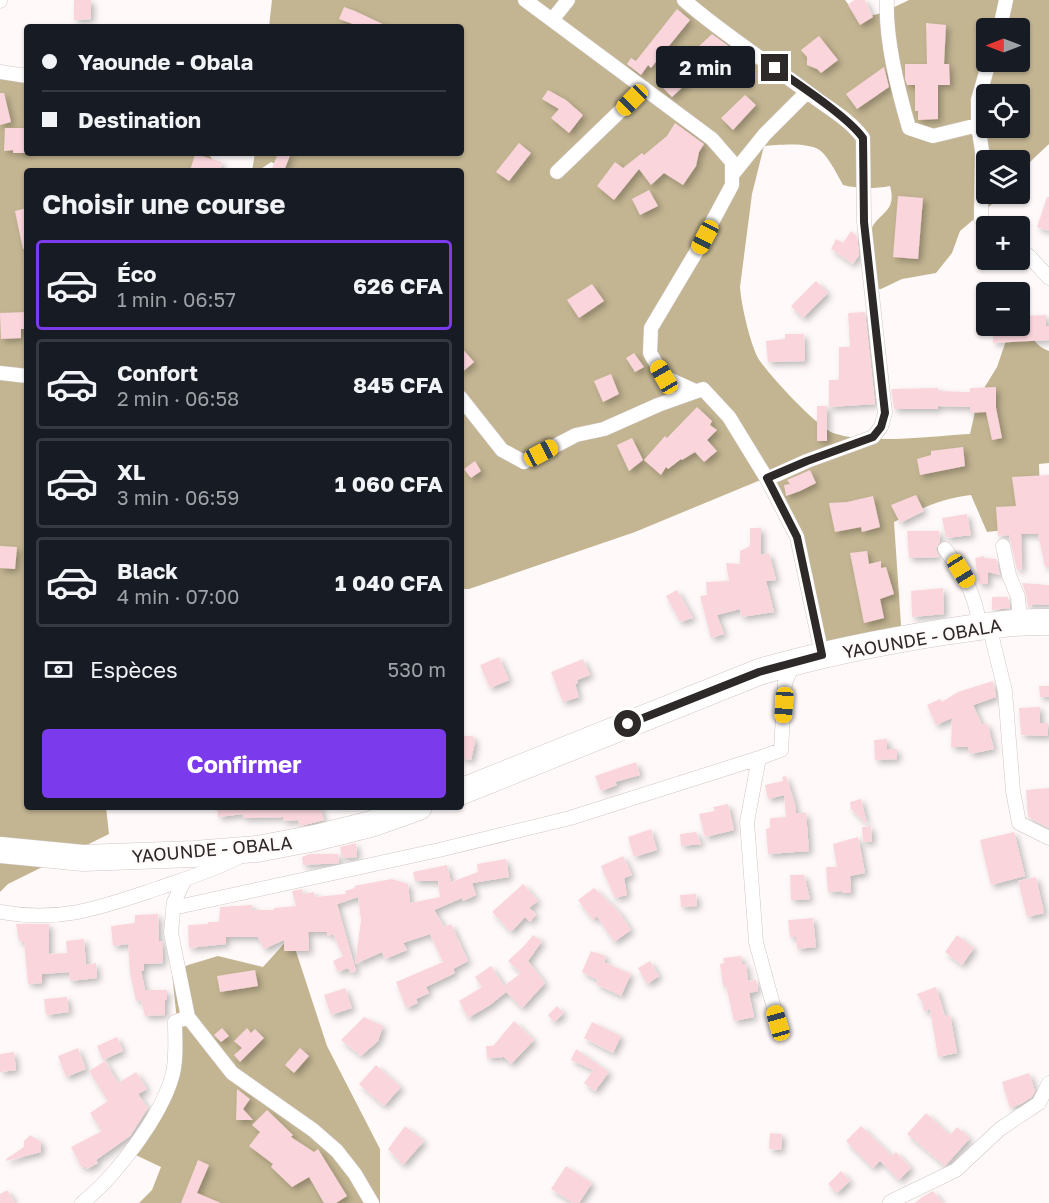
<!DOCTYPE html>
<html lang="fr">
<head>
<meta charset="utf-8">
<style>
  body { margin:0; font-family:"Golos Text",sans-serif; background:#20242c; color:#f1f3f6; height:100vh; display:flex; flex-direction:column; font-size:22px; white-space:nowrap }
  * { box-sizing:border-box; margin:0 }
  p { font-size:20px; color:#9ea1a6 }
  .icon { flex:none; width:33px; height:33px; fill:none; stroke:currentColor; stroke-width:2; stroke-linecap:round; stroke-linejoin:round }
  .map { position:relative; flex:1; overflow:hidden }
  .details { position:absolute; left:24px; top:168px; width:440px; height:642px; display:flex; flex-direction:column; background:#171b24; border-radius:6px; box-shadow:0 2px 4px #0004 }
  .details>* { flex:none }
  .banner { position:absolute; left:24px; top:24px; width:440px; height:132px; border-radius:6px; box-shadow:0 2px 4px #0004; display:grid; align-content:center; height:132px; padding:0 18px; background:#171b24 }
  .needle { width:39px; rotate:270deg }
  .controls { position:absolute; left:976px; top:18px; display:grid; gap:12px }
  .controls a { display:grid; place-items:center; width:54px; height:54px; border-radius:6px; background:#171b24; box-shadow:0 2px 4px #0004; font-size:30px }
  .end { position:absolute; width:27px; height:27px; margin:-14px; border:8px solid #2d2928; background:#fff; box-shadow:0 0 0 3px #fff }
  .from { border-radius:50% }
  .bubble { position:absolute; height:42px; border-radius:6px; background:#171b24; box-shadow:0 2px 4px #0004; font-size:20px; font-weight:700; line-height:42px; text-align:center }
  .car { position:absolute; width:18px; height:36px; margin:-18px -9px; border-radius:8px; box-shadow:0 0 4px 2px #0007; background:linear-gradient(#f5c518 24%,#345 0 40%,#f5c518 0 76%,#345 0 86%,#f5c518 0) }
  .banner b { display:flex; align-items:center; gap:21px; height:57px; font-size:22px }
  .banner b+b { border-top:2px solid #363941 }
  .banner i { width:15px; height:15px; background:#f1f3f6 }
  ul { padding:0; list-style:none }
  li { display:flex; align-items:center; gap:18px; height:90px; margin:0 12px 9px; padding:0 6px; border:3px solid #363941; border-radius:6px }
  li div { flex:1 }
  li b { display:block; font-size:22px }
  li em { font-style:normal; font-weight:700 }
  li.current { border-color:#7c3aed }
  li>.icon { width:54px; height:54px; stroke-width:1.5 }
  h2 { padding:0 18px; font-size:27px; line-height:72px }
  .pay { display:flex; align-items:center; gap:15px; height:66px; padding:0 18px; font-size:22px }
  .pay p { margin-inline-start:auto }
  .cta { display:flex; gap:12px; margin-top:auto; padding:12px 18px }
  .cta a { flex:1; height:69px; border-radius:6px; background:#7c3aed; color:#fff; font-size:24px; font-weight:700; line-height:69px; text-align:center }
  .map>svg:first-child { display:block }
</style>
</head>
<body>
<div class="map">
<svg width="1049" height="1203" viewBox="0 0 1049 1203">
  <defs>
    <filter id="shadow"><feDropShadow dx="3.5" dy="3.5" stdDeviation="3" flood-color="#0004"/></filter>
  </defs>
  <rect width="100%" height="100%" fill="#fffaf9"/>
  <path fill="#c3b592" fill-rule="evenodd" d="M272 0H845L851 8 865 17 882 13 909 0H1049V144L1032 160 1020 175V160H987V194H1004L960 231 952 253 936 273 902 279 881 289 870 288C869 272 865 251 869 235 875 212 898 215 890 186 873 189 860 189 843 185 837 174 831 162 823 153 813 141 779 145 764 146L752 194 740 287C741 304 750 343 758 358 767 373 817 427 833 433 869 445 931 436 970 434L978 398 997 367 1011 326H1020L1021 305C1027 323 1029 344 1049 351V463L1039 464 1041 526 987 532 971 495C942 498 920 509 894 522L902 640 826 654 797 537 763 479 635 532 469 589H461L460 171H291L271 162 258 171H252L255 153H460V27H269ZM987 28H1020V62H987ZM987 94H1020V128H987Z
    M0 72 27 76V153H208L215 164 196 171H27V807H106L109 834 8 884 0 892Z
    M291 936 327 1046 380 1149V1203H139L152 1190 161 1167 125 1150 154 1117 171 1076 177 1021 172 973 188 965 218 956 263 967Z"/>
  <path fill="#fad6dc" filter="url(#shadow)" d="M74 0H91V19L74 20Z
    M854 0H865L873 17 860 25 848 5Z
    M344 7 355 11 389 27H361L339 19Z
    M677 9 690 20 651 68 648 65 641 75 627 64 631 58 636 61Z
    M926 23 946 25 944 64H949L950 85H938V119L918 120V111H915V85H907L905 79V64H927Z
    M712 34 730 47 715 62 712 59 672 97 659 84Z
    M819 36 838 60 821 73 817 69 807 65V57L801 50Z
    M884 67 889 87 857 109 846 94Z
    M548 90 566 100 583 115 569 133 551 118 559 109 542 99Z
    M0 93H4L11 122 0 125Z
    M745 95 756 105 733 130 721 118Z
    M675 123 704 144 699 152 696 166 683 185 664 173 651 185 639 169 614 200 597 186 615 162 623 168 642 153 644 155 667 136Z
    M5 128H27V153H13V150L4 151Z
    M519 143 531 153 509 181 496 172Z
    M278 153H291L284 171H271Z
    M195 154 222 162 220 171H190Z
    M649 190 658 206 640 215 632 199Z
    M898 196 923 198 918 259 893 257Z
    M1047 197H1049V231L1037 227Z
    M27 208V248L23 249 15 211Z
    M851 231 857 236 859 255 853 264 831 249 836 239 843 243Z
    M816 281 828 293 803 318 791 306Z
    M592 284 604 301 579 318 567 300Z
    M27 312V329H21V338L1 339 0 313Z
    M865 312 875 404 829 407V380H839V347H850L848 313Z
    M1046 315V326H1049V340L993 343V326H1020V316Z
    M785 334H804L805 361 768 362 766 341 785 339Z
    M460 346 474 362 460 374Z
    M634 353 644 367 635 372 626 358Z
    M611 374 619 394 603 402 594 381Z
    M996 387V408L1002 438 992 440 986 412 970 413V407L938 406V409H894L891 389 938 388V391L970 392V388Z
    M817 406H827V441H817Z
    M697 407 712 421 710 425 717 430 707 440 717 451 704 462 695 452 682 460 681 459 668 469 666 467 661 475 644 460 665 436 667 438Z
    M632 438 643 460 629 471 617 445Z
    M963 447 965 466 920 475 917 459 931 455V451Z
    M475 461 481 471 471 478 464 469Z
    M810 470 816 483 800 491 786 496 784 485 790 484 787 480Z
    M1049 475V567H1045L1038 534H1021L1022 569 1017 570 1009 535 998 536 996 507 1016 506 1012 477Z
    M916 495 924 511 900 523 891 505Z
    M873 496 880 527 862 532 861 527 835 532 829 503 847 502Z
    M967 514 971 535 946 538 942 518Z
    M750 528H761V555L769 553 776 580 766 581 774 612 741 617 740 609 717 615 724 634 711 638 700 596 707 595 706 582 729 581 726 563 740 564V551L750 546Z
    M907 531H939L940 542 936 549 939 557 909 558Z
    M0 546 17 547 15 569 0 568Z
    M867 551 869 564 881 561V568L886 567 894 594 880 599 884 618 864 623 850 553Z
    M984 556V558L996 559 1000 575 988 572V584H979L975 558Z
    M1022 583 1049 585V605L1032 604 1031 607H1028L1026 594Z
    M943 588 944 614 912 617 911 591Z
    M677 590 693 618 680 622 666 596Z
    M992 597H1008L1010 608 992 610Z
    M499 657 509 680 490 688 480 665Z
    M583 659 590 675 577 680 578 683 575 684 579 697 563 702 551 672Z
    M993 681 996 697 973 705 982 725 987 723 994 749 970 754 968 747H951L952 718 936 725 927 705 940 699 942 702 958 692Z
    M1039 686H1049V697H1040Z
    M1040 707V723H1048V736L1021 735 1019 708Z
    M460 736H473L475 742 471 760 460 758Z
    M887 739V749H897V759L875 760 874 740Z
    M636 762 640 775 615 782 617 785 601 791 595 776Z
    M786 776 795 804 796 813H806L809 851 768 854 766 829 770 828V818L786 817 784 795 768 799 765 785 783 781 782 777Z
    M1049 788V828L1028 817 1026 790Z
    M861 799 867 824 851 809 850 802Z
    M728 804 734 830 705 837 699 814 715 811 713 807Z
    M217 807H320L324 820 300 826 298 820 284 821 283 817 243 818V814L218 817Z
    M871 826 872 842H863L862 827Z
    M651 829 657 850 634 857 628 837Z
    M696 832 701 844 681 846 680 834Z
    M1014 832 1025 876 991 885 980 840Z
    M858 837 865 873 850 876 851 893H842V891L828 892 826 867H837L833 844Z
    M356 843 357 857 342 858 340 847Z
    M309 854H338L339 863 303 865 302 857Z
    M623 856 632 875 624 878 627 895 615 898 601 866Z
    M506 859 509 877 472 883 476 895 463 901 462 898 434 910 444 927 451 924 468 961 453 969 455 973 426 987 429 993 416 999 418 1003 406 1008 396 982 443 962 430 934 403 943 407 950 385 959 382 952 355 964 361 920 358 897 337 904 356 971 351 973 348 968 338 972 333 961 343 956 333 934 328 936 327 932H308L309 951H284V940L264 949 258 937H226V944L189 948 188 925 208 924V922H219L220 907 252 905V910H274V908L296 906 292 891 302 889 303 894 314 892 315 897 346 894 345 891 355 888 354 886 392 879 408 884 410 903 440 897 438 881H415L413 872 447 865 451 882 478 872 477 864Z
    M790 875H804L810 899 791 900Z
    M1036 877 1044 913 1027 917 1018 881Z
    M523 884 538 901 529 908 536 914 530 922 525 917 511 932 492 912Z
    M594 888 619 912 631 930 614 942 597 916 593 920 578 900Z
    M696 894 697 906 681 907 680 895Z
    M158 914 159 941H162L163 963 144 964V971L141 970 145 990H167V1000H165V1015L145 1016 141 1000 136 1001 130 974 128 944 113 946 111 926 135 923V915Z
    M813 918 816 947 797 949 796 937H790L788 920Z
    M16 924H49V954L67 953 66 941 84 939 86 965 96 963 97 978 70 981 69 972 42 974V983L28 984 24 942 19 941Z
    M533 935 542 941 528 961 545 983 522 1008 506 992 490 1005 468 1018 459 1001 482 987 475 977 491 966 504 986 521 973 508 961 525 945Z
    M957 935 974 948 962 965 945 952Z
    M591 951 606 956 604 962 631 974 621 996 596 984 598 980 582 972Z
    M741 956 742 964H746L748 981 756 980 758 991 749 993 754 1017 734 1021 726 986H723L720 964 724 963 723 958Z
    M650 961 659 976 647 984 638 968Z
    M255 970 258 986 220 992 217 976Z
    M936 987 945 1016 950 1015 957 1053 938 1057 930 1009 924 1012 923 1004 917 994Z
    M345 988 352 1008 331 1015 324 995Z
    M67 997 69 1012 46 1015 44 999Z
    M557 1006 564 1013 554 1022 548 1015Z
    M364 1017 383 1026 378 1041 361 1056 341 1040Z
    M514 1021 534 1040 511 1064 504 1057 487 1058 486 1046H493Z
    M592 1022 621 1036 613 1053 584 1038Z
    M222 1028 229 1036 221 1042 214 1035Z
    M247 1028 251 1033 255 1029 264 1038 240 1062 234 1055 242 1048 234 1041Z
    M117 1037 123 1051 103 1060 97 1046Z
    M78 1048 86 1069 66 1077 58 1056Z
    M300 1048 309 1056 294 1073 285 1065Z
    M576 1049 609 1072 595 1091 584 1083 593 1070 571 1060Z
    M14 1052 16 1070 0 1072V1054Z
    M105 1061 118 1083 136 1072 147 1089 138 1094 148 1108 130 1136 96 1160 98 1163 87 1169 86 1166 82 1168 71 1147 102 1131 90 1113 108 1101 89 1071Z
    M376 1065 401 1087 384 1106 359 1084Z
    M1029 1073 1035 1091 1032 1097 1021 1104 1010 1108 1002 1082Z
    M237 1089 250 1099 243 1109 253 1120H236Z
    M267 1110 293 1135 291 1137 314 1152 318 1149 347 1196 336 1203H324L309 1177 292 1187 271 1167 273 1164 249 1146 260 1132 252 1125Z
    M926 1113 950 1135 957 1127 970 1138 945 1166 907 1134Z
    M405 1126 424 1141 403 1165 388 1149Z
    M861 1126 892 1156 896 1152 911 1168 899 1180 880 1161 873 1168 846 1141Z
    M770 1133 782 1134 781 1150 769 1149Z
    M30 1135 41 1142V1152L6 1161V1159L24 1147V1141Z
    M198 1160 209 1165 197 1193 221 1203H181Z
    M566 1166 592 1183 579 1203H573L551 1189Z
    M841 1171 850 1181 837 1193 828 1184Z
    M7 1190 15 1203H0V1194Z
    M933 1191 943 1203H915L922 1197Z"/>
  <g fill="none" stroke-linecap="round" stroke-linejoin="round">
    <g stroke="#d1c5c2" stroke-width="15">
      <path id="street" d="M525 0 712 139 732 162V185L695 254 651 328 650 353 664 377 695 391
        M684 0C725 36 771 64 814 97 830 109 851 121 863 138L864 222 885 413 881 427 873 437 807 461 767 479
        M887 0C885 40 898 90 909 128L933 136 978 125
        M0 1V0
        M552 20 568 0
        M1000 28 1006 0
        M0 72 27 76
        M557 172 644 88
        M732 175 765 134 807 92
        M987 229 981 219 982 151 978 125V100L989 62
        M1020 250 1029 256 1049 278
        M0 373 27 376
        M460 397 502 450 524 462 576 435 604 429 658 405 703 389 729 417 767 479 797 537 822 655
        M1003 546 1009 575 1018 597 1020 621
        M945 549C965 576 974 592 980 626
        M989 625 1005 691 1013 791 1019 823 1049 838
        M185 879 174 902 171 933 188 1017 232 1073 313 1130 337 1151 355 1174 372 1203
        M173 908 439 850 570 818 759 758
        M0 912C62 923 102 907 159 888 187 878 215 870 241 856
        M778 1023 756 942 747 822 759 758 781 750 785 683 794 662
        M890 1202 956 1170 1000 1129 1039 1103 1049 1083
        M82 1203C115 1177 160 1118 172 1077 177 1060 175 1039 175 1022L188 1017"/>
    </g>
    <g stroke="#d1c5c2" stroke-width="27">
      <path id="highway" d="M460 792 759 672C820 654 881 642 944 632 979 627 1013 621 1049 622
        M0 850 83 858 194 854 257 849 315 838 371 824 419 807"/>
    </g>
    <use href="#street" stroke="#fff" stroke-width="14"/>
    <use href="#highway" stroke="#fff" stroke-width="26"/>
  </g>
  <g fill="none" stroke-linecap="round" stroke-linejoin="round">
    <path stroke="#2d2928" stroke-width="8" d="M628 724 759 672 822 655 797 537 767 478 807 461 873 437 881 427 885 413 864 222 863 138C847 116 799 85 775 68"/>
  </g>
  <g text-anchor="middle" dominant-baseline="central" stroke-width="4.5" stroke-linejoin="round" paint-order="stroke">
    <g font-size="18" fill="#2d2928" stroke="#fffaf9">
      <text transform="translate(922 638) rotate(-10)">YAOUNDE - OBALA</text>
      <text transform="translate(212 849) rotate(-5)">YAOUNDE - OBALA</text>
    </g>
  </g>
</svg>
<div class="controls">
<a><svg class="needle" viewBox="-14 -14 28 28"><path d="M0-13l5 13h-10z" fill="#e53935"/><path d="M0 13l5-13h-10z" fill="#9ea1a6"/></svg></a>
<a><svg class="icon" aria-label="locate" viewBox="0 0 24 24"><circle cx="12" cy="12" r="6"/><path d="M12 2v4M12 18v4M2 12h4M18 12h4"/></svg></a>
<a><svg class="icon" aria-label="layers" viewBox="0 0 24 24"><path d="M12 4l9 5-9 5-9-5zM3 14l9 5 9-5"/></svg></a>
<a>+</a>
<a>−</a>
</div>
<i class="end from" style="left:628px;top:724px"></i>
<i class="end" style="left:775px;top:68px"></i>
<div class="bubble" style="left:656px;top:46px;width:99px">2 min</div>
<i class="car" style="left:632px;top:100px;rotate:225deg"></i>
<i class="car" style="left:705px;top:237px;rotate:208deg"></i>
<i class="car" style="left:664px;top:377px;rotate:330deg"></i>
<i class="car" style="left:541px;top:453px;rotate:62deg"></i>
<i class="car" style="left:961px;top:571px;rotate:148deg"></i>
<i class="car" style="left:784px;top:705px;rotate:184deg"></i>
<i class="car" style="left:778px;top:1023px;rotate:344deg"></i>
<div class="banner">
<b><i class="from"></i>Yaounde - Obala</b>
<b><i></i>Destination</b>
</div>
<section class="details">
<h2>Choisir une course</h2>
<ul>
<li class="current"><svg class="icon" aria-label="car" viewBox="0 0 24 24"><path d="M5 17H2v-5l4-1 3-4h7l3 4 3 1v5h-3M9 17h6M6 11h13"/><circle cx="7" cy="17" r="2"/><circle cx="17" cy="17" r="2"/></svg><div><b>Éco</b><p>1 min · 06:57</p></div><em>626 CFA</em></li>
<li><svg class="icon" aria-label="car" viewBox="0 0 24 24"><path d="M5 17H2v-5l4-1 3-4h7l3 4 3 1v5h-3M9 17h6M6 11h13"/><circle cx="7" cy="17" r="2"/><circle cx="17" cy="17" r="2"/></svg><div><b>Confort</b><p>2 min · 06:58</p></div><em>845 CFA</em></li>
<li><svg class="icon" aria-label="car" viewBox="0 0 24 24"><path d="M5 17H2v-5l4-1 3-4h7l3 4 3 1v5h-3M9 17h6M6 11h13"/><circle cx="7" cy="17" r="2"/><circle cx="17" cy="17" r="2"/></svg><div><b>XL</b><p>3 min · 06:59</p></div><em>1 060 CFA</em></li>
<li><svg class="icon" aria-label="car" viewBox="0 0 24 24"><path d="M5 17H2v-5l4-1 3-4h7l3 4 3 1v5h-3M9 17h6M6 11h13"/><circle cx="7" cy="17" r="2"/><circle cx="17" cy="17" r="2"/></svg><div><b>Black</b><p>4 min · 07:00</p></div><em>1 040 CFA</em></li>
</ul>
<div class="pay"><svg class="icon" aria-label="cash" viewBox="0 0 24 24"><path d="M3 7h18v10H3z"/><circle cx="12" cy="12" r="2"/></svg>Espèces<p>530 m</p></div>
<div class="cta"><a>Confirmer</a></div>
</section>
</div>
</body>
</html>
